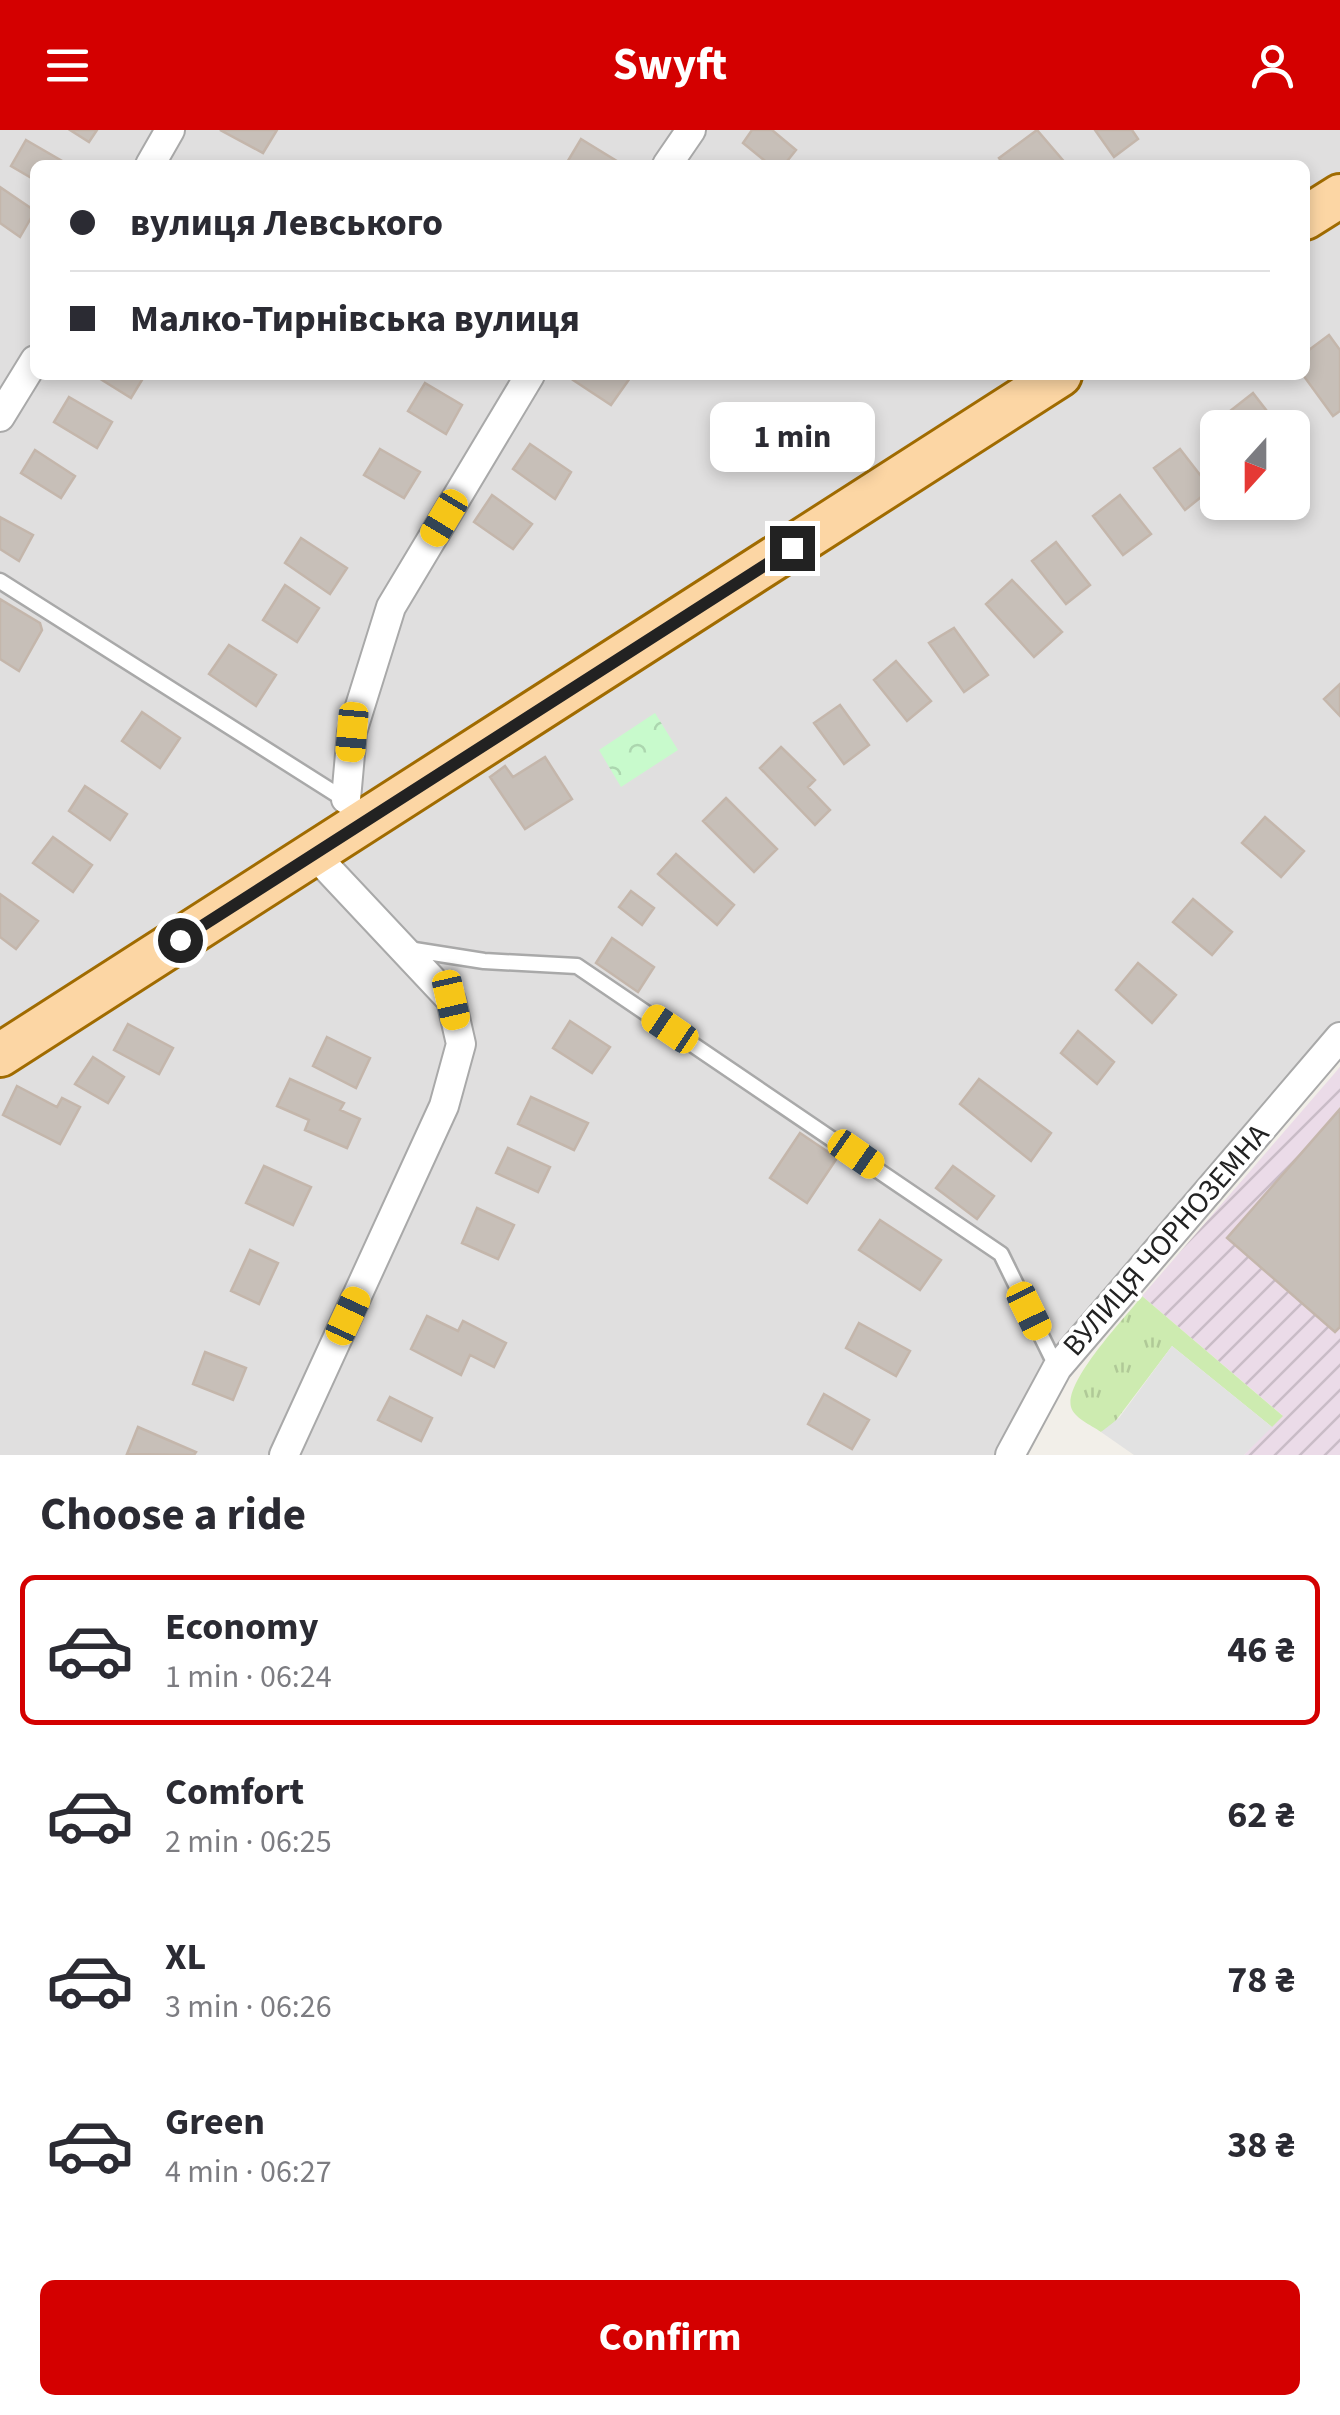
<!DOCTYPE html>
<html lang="en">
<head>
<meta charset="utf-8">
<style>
  body { margin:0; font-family:"Source Sans 3",sans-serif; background:#f7f7f7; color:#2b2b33; height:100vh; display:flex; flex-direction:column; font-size:38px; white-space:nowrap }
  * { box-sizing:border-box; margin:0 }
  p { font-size:32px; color:#7c7c81 }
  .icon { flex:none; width:55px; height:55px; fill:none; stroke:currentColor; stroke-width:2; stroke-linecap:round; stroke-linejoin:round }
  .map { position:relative; height:1325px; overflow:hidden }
  .details { display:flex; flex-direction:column; background:#fff; flex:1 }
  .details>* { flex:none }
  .top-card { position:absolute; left:30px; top:30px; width:1280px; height:220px; border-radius:15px; box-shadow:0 5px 15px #0003; display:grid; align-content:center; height:220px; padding:0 40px; background:#fff }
  .needle { width:65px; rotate:201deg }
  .fabs { position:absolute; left:1200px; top:280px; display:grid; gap:20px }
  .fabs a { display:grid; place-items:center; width:110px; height:110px; border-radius:15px; background:#fff; box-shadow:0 5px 15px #0003; font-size:50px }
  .end { position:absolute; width:45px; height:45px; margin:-22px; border:12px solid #222; background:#fff; box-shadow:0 0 0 5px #fff }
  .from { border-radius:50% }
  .bubble { position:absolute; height:70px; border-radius:15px; background:#fff; box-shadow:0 5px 15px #0003; font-size:32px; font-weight:700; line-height:70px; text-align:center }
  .car { position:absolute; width:30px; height:60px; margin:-30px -15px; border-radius:12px; box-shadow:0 0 8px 2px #0007; background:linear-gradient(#f5c518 24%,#345 0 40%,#f5c518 0 76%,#345 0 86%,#f5c518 0) }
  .top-card b { display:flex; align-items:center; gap:35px; height:95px; font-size:38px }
  .top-card b+b { border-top:2px solid #e1e1e2 }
  .top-card i { width:25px; height:25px; background:#2b2b33 }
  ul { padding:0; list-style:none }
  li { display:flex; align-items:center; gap:30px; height:150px; margin:0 20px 15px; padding:0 20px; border:5px solid transparent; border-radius:15px }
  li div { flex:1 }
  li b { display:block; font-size:38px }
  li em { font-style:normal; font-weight:700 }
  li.selected { border-color:#d40000 }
  li>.icon { width:90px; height:90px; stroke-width:1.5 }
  h2 { padding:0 40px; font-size:45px; line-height:120px }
  .primary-button { display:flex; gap:20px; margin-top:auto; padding:20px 40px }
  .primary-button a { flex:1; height:115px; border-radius:15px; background:#d40000; color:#fff; font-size:40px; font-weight:700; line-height:115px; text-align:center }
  header { display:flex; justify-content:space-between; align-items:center; height:130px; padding:0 40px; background:#d40000; color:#fff; font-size:45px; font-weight:700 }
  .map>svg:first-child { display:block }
</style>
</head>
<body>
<header><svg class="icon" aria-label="menu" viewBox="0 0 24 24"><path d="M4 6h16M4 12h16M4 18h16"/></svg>Swyft<svg class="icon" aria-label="person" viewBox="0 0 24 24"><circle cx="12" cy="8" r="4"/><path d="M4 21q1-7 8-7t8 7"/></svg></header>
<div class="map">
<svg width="1340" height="1325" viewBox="0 0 1340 1325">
  <defs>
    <pattern id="industrial-furrows" width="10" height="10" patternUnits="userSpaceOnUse" patternTransform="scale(2.5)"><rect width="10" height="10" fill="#ebdbe8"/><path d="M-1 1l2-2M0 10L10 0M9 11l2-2" fill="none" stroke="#c9bcc7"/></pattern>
    <pattern id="grass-tufts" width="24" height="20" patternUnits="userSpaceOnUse" patternTransform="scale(2.5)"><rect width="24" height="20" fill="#cdebb0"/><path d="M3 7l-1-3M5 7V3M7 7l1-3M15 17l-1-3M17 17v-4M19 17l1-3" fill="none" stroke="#b0c997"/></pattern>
    <pattern id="park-crowns" width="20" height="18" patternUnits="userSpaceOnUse" patternTransform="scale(2.5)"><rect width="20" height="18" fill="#c8facc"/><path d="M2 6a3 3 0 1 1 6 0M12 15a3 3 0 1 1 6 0" fill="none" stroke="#acd6af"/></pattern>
  </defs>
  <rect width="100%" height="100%" fill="#f2efe9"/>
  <path fill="#e0dfdf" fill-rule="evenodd" d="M0 0H1340V907L1057 1238 1010 1325H0ZM35 35H1305V245H35ZM1218 298H1292V372H1218Z"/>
  <path fill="url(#industrial-furrows)" d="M1340 937V1325H1244L1282 1285 1142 1166Z"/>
  <path fill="url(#grass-tufts)" d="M1142 1166 1283 1286 1272 1297 1172 1216 1111 1297 1101 1302C1091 1295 1074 1288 1071 1277 1064 1251 1125 1188 1142 1166Z"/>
  <path fill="url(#park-crowns)" d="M655 583 678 620 621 657 599 620Z"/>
  <path fill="#e2e2e2" d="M1172 1216 1272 1297 1244 1325H1134L1101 1302 1119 1288Z"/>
  <path fill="#c7bfb8" stroke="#c4b6ab" stroke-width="2.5" d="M70 0H97L89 12Z
    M220 0H277L263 23Z
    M752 0H772L796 20 784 35H770L743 13Z
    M1037 0 1067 35H1004L999 28Z
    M1095 0H1132L1138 9 1114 27Z
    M581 9 620 33 619 35 566 34Z
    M26 10 69 35H35V50L11 36Z
    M0 57 35 81 20 107 0 93Z
    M1329 205 1340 220V281L1333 286 1303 245 1305 223Z
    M94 245H145L131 268Z
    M577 245H626L630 248 611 275 573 250Z
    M425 253 462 275 446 304 408 281Z
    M1253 263 1280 298H1234L1225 285Z
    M69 267 112 292 97 318 54 292Z
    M530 314 571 342 555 369 513 339Z
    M380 319 420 342 404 368 364 345Z
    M1180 319 1211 359 1185 380 1154 338Z
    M35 320 75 346 61 368 21 343Z
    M492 365 532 394 513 419 474 392Z
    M1120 365 1151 404 1123 425 1093 386Z
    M0 387 33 405 19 431 0 419Z
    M301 408 347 438 330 464 285 433Z
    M1056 412 1090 455 1066 474 1032 431Z
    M1012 450 1062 502 1034 527 986 474Z
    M285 455 319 478 297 512 263 490Z
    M0 469 40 493 42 500 19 541 0 529Z
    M954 498 988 545 964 562 929 513Z
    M229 515 276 545 256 576 209 544Z
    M896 531 931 571 907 591 874 550Z
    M1340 554V586L1324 569Z
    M840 575 869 615 844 634 814 593Z
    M142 582 180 608 160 638 122 611Z
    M781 617 815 650 808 657 830 680 815 695 760 638Z
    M545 627 572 669 525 699 490 647 505 636 513 647Z
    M85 656 127 684 110 710 69 681Z
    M726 668 777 719 754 742 703 691Z
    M1265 687 1304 721 1281 747 1242 713Z
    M53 707 92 735 73 762 33 733Z
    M676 724 734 775 717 795 658 744Z
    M631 761 654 778 642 795 619 777Z
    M0 764 38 791 16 819 0 807Z
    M1193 769 1232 802 1212 825 1173 792Z
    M612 808 654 837 638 862 596 833Z
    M1138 833 1176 865 1152 893 1116 860Z
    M570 891 610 917 592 943 553 918Z
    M128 894 173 918 159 944 114 920Z
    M1078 901 1114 932 1097 954 1061 923Z
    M327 907 370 928 356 958 313 936Z
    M93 927 124 947 108 973 75 954Z
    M290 949 344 973 340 980 360 989 347 1018 305 1000 309 990 277 976Z
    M979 949 1051 1003 1031 1031 960 974Z
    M17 956 57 977 62 968 80 977 60 1014 3 985Z
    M531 967 588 993 574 1020 518 994Z
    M1340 979V1197L1335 1202 1227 1108Z
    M800 1003 837 1028 807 1073 770 1048Z
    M508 1018 550 1037 538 1062 496 1043Z
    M264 1036 311 1057 293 1095 246 1073Z
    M953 1036 994 1066 977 1089 936 1058Z
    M477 1078 514 1095 498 1129 462 1113Z
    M880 1090 941 1130 920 1160 859 1120Z
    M250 1120 278 1133 259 1174 231 1161Z
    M427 1186 458 1201 463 1191 506 1213 494 1237 470 1225 461 1245 411 1219Z
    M859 1193 910 1221 896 1246 846 1218Z
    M205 1222 246 1238 233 1270 193 1254Z
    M824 1264 869 1290 852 1319 808 1294Z
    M390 1267 432 1288 421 1311 378 1290Z
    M138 1297 196 1322 194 1325 127 1324Z"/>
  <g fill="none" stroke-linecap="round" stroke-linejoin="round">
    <g stroke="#a9a9a9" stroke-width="19">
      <path id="service" d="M0 451 347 671
        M408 819 484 831 577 836 1001 1124 1057 1238"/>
    </g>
    <g stroke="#a9a9a9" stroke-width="32">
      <path id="minor" d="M150 35 170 0
        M667 35 691 0
        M0 287 35 230
        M346 669 352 602 391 477 530 245
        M284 1325 444 976 461 914 451 870 313 723
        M1010 1325 1057 1238 1340 907"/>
    </g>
    <g stroke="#a06b00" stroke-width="48">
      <path id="primary" d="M1305 88 1340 66
        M0 925 1060 245"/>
    </g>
    <use href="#service" stroke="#fff" stroke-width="14"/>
    <use href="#minor" stroke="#fff" stroke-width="28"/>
    <use href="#primary" stroke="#fcd6a4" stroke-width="42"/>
  </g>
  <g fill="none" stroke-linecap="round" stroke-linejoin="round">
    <path stroke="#222" stroke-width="12" d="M180 810 792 418"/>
  </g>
  <g text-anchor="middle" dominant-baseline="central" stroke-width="8" stroke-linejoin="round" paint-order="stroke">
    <g font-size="30" fill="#222" stroke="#fff">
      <text transform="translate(1166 1110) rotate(-49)">ВУЛИЦЯ ЧОРНОЗЕМНА</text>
    </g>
  </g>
</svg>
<div class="fabs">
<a><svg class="needle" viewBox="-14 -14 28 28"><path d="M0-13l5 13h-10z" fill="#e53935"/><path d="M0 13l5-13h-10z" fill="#7c7c81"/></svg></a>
</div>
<i class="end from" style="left:180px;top:810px"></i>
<i class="end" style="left:792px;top:418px"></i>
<div class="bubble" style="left:710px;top:272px;width:165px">1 min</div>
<i class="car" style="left:444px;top:388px;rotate:211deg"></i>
<i class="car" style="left:352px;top:602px;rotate:185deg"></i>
<i class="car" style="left:451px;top:870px;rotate:167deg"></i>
<i class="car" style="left:670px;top:899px;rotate:304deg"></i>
<i class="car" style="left:856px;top:1024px;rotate:125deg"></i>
<i class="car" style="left:1029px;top:1181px;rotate:154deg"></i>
<i class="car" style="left:348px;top:1186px;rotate:25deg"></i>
<div class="top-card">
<b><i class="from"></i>вулиця Левського</b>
<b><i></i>Малко-Тирнівська вулиця</b>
</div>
</div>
<section class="details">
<h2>Choose a ride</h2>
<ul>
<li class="selected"><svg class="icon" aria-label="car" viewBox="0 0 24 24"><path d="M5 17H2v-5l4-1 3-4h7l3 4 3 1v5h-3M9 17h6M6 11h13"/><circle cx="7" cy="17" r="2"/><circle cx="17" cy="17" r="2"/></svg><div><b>Economy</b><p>1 min · 06:24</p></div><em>46 ₴</em></li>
<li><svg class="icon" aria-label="car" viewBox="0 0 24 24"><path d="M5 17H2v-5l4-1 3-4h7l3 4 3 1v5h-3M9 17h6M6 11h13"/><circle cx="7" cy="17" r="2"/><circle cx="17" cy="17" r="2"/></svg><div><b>Comfort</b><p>2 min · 06:25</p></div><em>62 ₴</em></li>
<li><svg class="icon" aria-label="car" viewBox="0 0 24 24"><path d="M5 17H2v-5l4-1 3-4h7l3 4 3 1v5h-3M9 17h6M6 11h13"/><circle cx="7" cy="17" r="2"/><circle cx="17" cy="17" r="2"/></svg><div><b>XL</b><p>3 min · 06:26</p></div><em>78 ₴</em></li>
<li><svg class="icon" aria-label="car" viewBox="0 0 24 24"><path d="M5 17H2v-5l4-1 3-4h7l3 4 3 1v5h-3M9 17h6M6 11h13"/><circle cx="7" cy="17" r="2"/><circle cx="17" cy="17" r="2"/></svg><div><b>Green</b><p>4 min · 06:27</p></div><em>38 ₴</em></li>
</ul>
<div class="primary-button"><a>Confirm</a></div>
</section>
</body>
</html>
